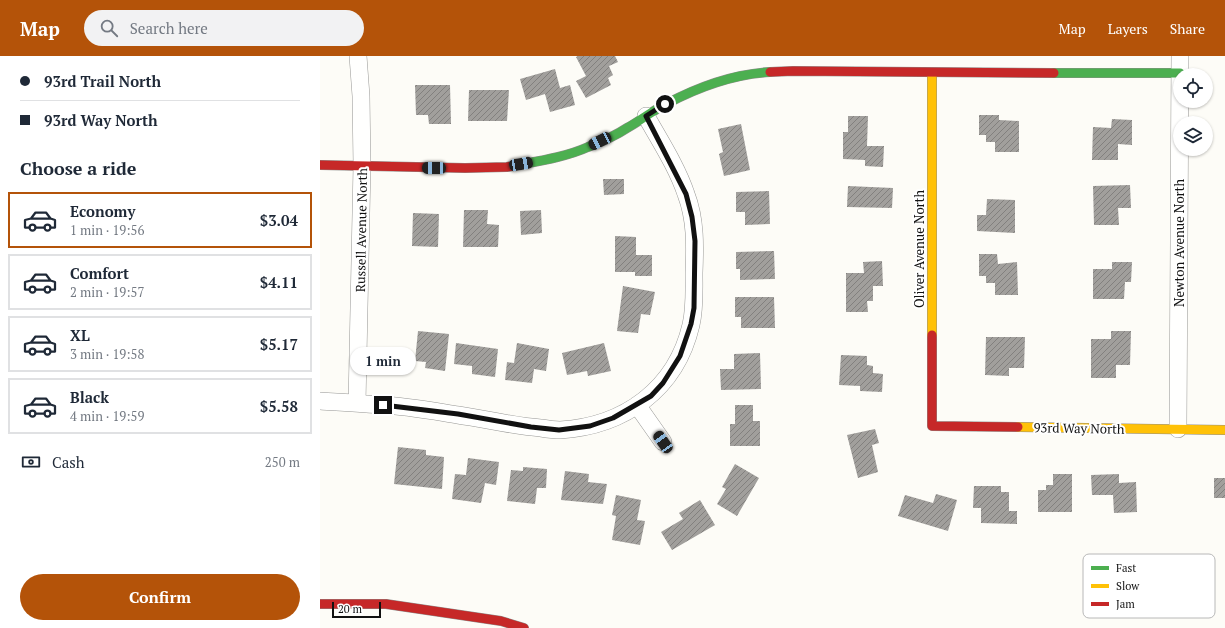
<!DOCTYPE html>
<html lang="en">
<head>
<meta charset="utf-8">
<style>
  body { margin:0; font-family:"PT Serif",serif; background:#f2f2f3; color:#1f2937; height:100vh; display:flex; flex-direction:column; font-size:15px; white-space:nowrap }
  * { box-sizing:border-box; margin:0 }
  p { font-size:13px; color:#747a83 }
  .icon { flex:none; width:22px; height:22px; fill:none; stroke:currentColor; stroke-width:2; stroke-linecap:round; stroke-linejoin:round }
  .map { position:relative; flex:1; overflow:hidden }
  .details { display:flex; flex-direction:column; background:#fff; width:320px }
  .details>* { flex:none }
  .hud { display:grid; align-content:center; height:88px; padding:0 20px; background:#fff }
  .controls { position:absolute; left:853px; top:12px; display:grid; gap:8px }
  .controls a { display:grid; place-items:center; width:40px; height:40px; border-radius:50%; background:#fff; box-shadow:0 1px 3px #0004; font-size:20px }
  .scale { position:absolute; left:12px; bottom:10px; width:49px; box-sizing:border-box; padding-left:4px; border:2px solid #111; border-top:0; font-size:11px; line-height:14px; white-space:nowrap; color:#111; -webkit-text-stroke:3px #fff; paint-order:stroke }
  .end { position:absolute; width:18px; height:18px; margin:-9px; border:5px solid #111; background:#fff; box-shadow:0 0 0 2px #fff }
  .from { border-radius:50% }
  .bubble { position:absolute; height:28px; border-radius:14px; background:#fff; box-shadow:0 1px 3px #0004; font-size:13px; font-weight:700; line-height:28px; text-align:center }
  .car { position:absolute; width:12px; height:24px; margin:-12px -6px; border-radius:5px; box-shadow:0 0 3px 1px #0007; background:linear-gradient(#222 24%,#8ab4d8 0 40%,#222 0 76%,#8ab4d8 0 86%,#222 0) }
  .hud b { display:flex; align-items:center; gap:14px; height:38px; font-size:15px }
  .hud b+b { border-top:1px solid #e0e1e3 }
  .hud i { width:10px; height:10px; background:#1f2937 }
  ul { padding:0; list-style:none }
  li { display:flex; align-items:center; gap:12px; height:56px; margin:0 8px 6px; padding:0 12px; border:2px solid #e0e1e3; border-radius:0px }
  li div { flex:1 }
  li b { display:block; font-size:15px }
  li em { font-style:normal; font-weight:700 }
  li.on { border-color:#b45309 }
  li>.icon { width:36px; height:36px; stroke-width:1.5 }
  h2 { padding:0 20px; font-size:18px; line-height:48px }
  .pay { display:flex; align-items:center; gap:10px; height:44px; padding:0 20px; font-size:15px }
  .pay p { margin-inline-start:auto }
  .cta { display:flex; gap:8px; margin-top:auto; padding:8px 20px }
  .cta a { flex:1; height:46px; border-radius:24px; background:#b45309; color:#fff; font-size:16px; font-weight:700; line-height:46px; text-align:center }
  header { display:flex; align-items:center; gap:24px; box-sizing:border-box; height:56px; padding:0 20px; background:#b45309; color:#fff }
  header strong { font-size:19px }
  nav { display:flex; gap:22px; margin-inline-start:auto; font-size:14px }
  .search { width:280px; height:36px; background:#f2f2f3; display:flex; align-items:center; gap:10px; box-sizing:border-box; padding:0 14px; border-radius:22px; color:#747a83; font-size:15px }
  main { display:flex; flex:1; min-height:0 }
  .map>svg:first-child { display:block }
</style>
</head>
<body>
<header>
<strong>Map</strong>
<div class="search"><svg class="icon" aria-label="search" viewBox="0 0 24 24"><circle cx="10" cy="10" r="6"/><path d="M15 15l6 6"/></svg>Search here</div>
<nav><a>Map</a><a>Layers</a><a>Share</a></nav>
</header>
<main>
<section class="details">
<div class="hud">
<b><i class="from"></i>93rd Trail North</b>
<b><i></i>93rd Way North</b>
</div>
<h2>Choose a ride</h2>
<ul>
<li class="on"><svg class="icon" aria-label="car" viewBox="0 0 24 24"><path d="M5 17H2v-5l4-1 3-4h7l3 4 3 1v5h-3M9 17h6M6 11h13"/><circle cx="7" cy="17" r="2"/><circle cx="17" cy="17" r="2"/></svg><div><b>Economy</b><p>1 min · 19:56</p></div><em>$3.04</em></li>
<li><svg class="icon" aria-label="car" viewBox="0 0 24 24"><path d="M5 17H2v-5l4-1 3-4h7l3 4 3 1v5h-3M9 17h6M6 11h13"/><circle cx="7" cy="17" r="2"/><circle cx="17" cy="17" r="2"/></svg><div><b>Comfort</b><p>2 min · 19:57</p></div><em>$4.11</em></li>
<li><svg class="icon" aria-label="car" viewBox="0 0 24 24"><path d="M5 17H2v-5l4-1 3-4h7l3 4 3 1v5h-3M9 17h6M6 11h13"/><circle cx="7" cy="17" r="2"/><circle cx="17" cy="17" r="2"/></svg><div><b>XL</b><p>3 min · 19:58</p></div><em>$5.17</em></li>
<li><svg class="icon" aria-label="car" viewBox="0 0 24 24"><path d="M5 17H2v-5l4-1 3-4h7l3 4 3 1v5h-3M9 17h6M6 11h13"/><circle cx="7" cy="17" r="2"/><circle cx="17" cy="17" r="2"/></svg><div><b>Black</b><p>4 min · 19:59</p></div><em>$5.58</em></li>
</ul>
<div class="pay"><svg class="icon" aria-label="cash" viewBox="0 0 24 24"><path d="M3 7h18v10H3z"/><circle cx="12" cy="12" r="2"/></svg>Cash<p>250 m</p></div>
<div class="cta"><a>Confirm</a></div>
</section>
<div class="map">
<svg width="905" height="572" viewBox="0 0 905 572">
  <defs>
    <pattern id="building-hatch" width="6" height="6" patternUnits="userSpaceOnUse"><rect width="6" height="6" fill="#a19f9c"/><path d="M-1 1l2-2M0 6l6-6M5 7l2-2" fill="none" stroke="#82807e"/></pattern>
  </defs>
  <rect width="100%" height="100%" fill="#fdfcf7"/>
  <path fill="url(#building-hatch)" d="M258 0H295L298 6 289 10 293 19 288 22 291 29 266 42 256 25 266 20 256 1Z
    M235 13 240 32 250 29 255 49 230 56 225 38 206 44 200 23Z
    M95 29H130L131 68H109L108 59H96Z
    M149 34H189L187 65H148Z
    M659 59H679V64L699 65V96H675V86H666V79H659Z
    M528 60H548L547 90H564L563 111 545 110V104L523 103V76H528Z
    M792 63 812 64V89L798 88V104H772L773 71 791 72Z
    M421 68 430 114 404 120 399 98 403 96 398 73Z
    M283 123H304V138L284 139Z
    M810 129 811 152H798L799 169H774L773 130Z
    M528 130 573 132 572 152 527 151Z
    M449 135 450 168 425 169V156H416V136Z
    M667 143 695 144V177L657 175V159H666Z
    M144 154H168L167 168 179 169 178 191H143Z
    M221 154 222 177 201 179 200 155Z
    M93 157 119 158 118 191 92 190Z
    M295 180 316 181V199H332V220H315V216H295Z
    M454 195 455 223 420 224V213H416V196Z
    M659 198H677L678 208 697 206 698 239H675V227H666V220H659Z
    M562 205 563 230H553V245H547L548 256H526V217H544L543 206Z
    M792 206H812L811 226H805L804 243H773V213H792Z
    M303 230 335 236 330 259 321 258 318 277 297 275Z
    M415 241H454L455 272H421V261H415Z
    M98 275 129 278 125 315 105 312 106 306 95 305Z
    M791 275H811L810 309H796V322H771V283H791Z
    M666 281H705L704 312H689V320L665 319Z
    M136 287 178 293 175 321 152 318V310L134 308Z
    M197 287 229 293 226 315 214 313 212 327 185 324 187 306 194 307Z
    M284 287 291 315 268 320 267 315 247 319 242 297Z
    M440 297 441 333 401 334 400 313H414V298Z
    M521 299 547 300V309L553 310V317L563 318 562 336 540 335V330L519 329Z
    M415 349H433V365H440V390H410V368H415Z
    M555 373 559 387 552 389 558 416 538 422 527 379Z
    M78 391 106 394V399L124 401 122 433 74 428Z
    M148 402 179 406 176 429 165 427 161 447 132 443 135 418 146 419Z
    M415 408 439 422 417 460 397 448 406 433 402 431Z
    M203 411 227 413 226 432H217L215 448 187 445 191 414 203 415Z
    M245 415 269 418 268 426 287 428 283 448 241 444Z
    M733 418H752V456H718V434H726V429H733Z
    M799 418V427L816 426 817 456 794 457 793 439H772L771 419Z
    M894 422H905V442H894Z
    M654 430H681V436H689V455H697V468L661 467V452H653Z
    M616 438 637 444 628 475 578 460 585 439 613 447Z
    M296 439 321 444 317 464 325 465 320 489 292 484 296 460 292 459Z
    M380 444 395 469 352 494 341 476 363 463 359 457Z"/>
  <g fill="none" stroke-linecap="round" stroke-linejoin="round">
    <g stroke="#979795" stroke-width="18">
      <path id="street" d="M0 345C20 346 41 347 61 349 87 350 113 355 138 359 166 363 193 370 221 372 227 373 234 374 240 374 305 370 356 333 371 269 375 252 374 235 374 217 375 191 376 164 366 138 357 111 340 85 326 60
        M37 347 42 110 41 40 38 0
        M317 349 343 386
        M858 373 860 0"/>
    </g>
    <g stroke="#8e8d8b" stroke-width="10">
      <path id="fast" d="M734 17H860
        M203 108C225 104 248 100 268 91 281 86 295 80 307 72 320 65 332 55 346 48 378 31 413 18 450 16"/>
    </g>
    <g stroke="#8e8d8b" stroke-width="10">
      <path id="slow" d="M612 17V279
        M698 371 905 374"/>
    </g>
    <g stroke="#8e8d8b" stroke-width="10">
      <path id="jam" d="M450 16 473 15 734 17
        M0 109 145 112 187 111 203 108
        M612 279V370L698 371
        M0 548H66L181 565 204 572"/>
    </g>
    <use href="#street" stroke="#fffffe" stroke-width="17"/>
    <use href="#fast" stroke="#4caf50" stroke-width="9"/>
    <use href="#slow" stroke="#ffc107" stroke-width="9"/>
    <use href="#jam" stroke="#c62828" stroke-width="9"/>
  </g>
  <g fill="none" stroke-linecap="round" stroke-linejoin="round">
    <path stroke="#111" stroke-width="5" d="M63 349 138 358 211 371 239 374 270 370 293 362 331 340 343 327 360 300 371 268 374 252 375 185 372 161 366 138 326 60 345 48"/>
  </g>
  <g text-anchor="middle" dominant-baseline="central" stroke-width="4" stroke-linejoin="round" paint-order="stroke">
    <g font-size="13" fill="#111" stroke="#fff">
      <text transform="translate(41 174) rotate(-89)">Russell Avenue North</text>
      <text transform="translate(859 187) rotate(-90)">Newton Avenue North</text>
      <text transform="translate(599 193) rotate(-90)">Oliver Avenue North</text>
      <text transform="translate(759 372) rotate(1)">93rd Way North</text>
    </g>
  </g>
  <rect x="763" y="498" width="132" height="64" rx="6" fill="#fff" stroke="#b8b8b8" stroke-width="1"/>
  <rect x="771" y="510" width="18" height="4" fill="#4caf50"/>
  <rect x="771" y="528" width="18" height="4" fill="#ffc107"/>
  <rect x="771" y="546" width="18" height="4" fill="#c62828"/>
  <g font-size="11" fill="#111">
    <text x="796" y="516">Fast</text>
    <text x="796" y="534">Slow</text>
    <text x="796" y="552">Jam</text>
  </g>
</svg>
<div class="controls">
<a><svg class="icon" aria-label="locate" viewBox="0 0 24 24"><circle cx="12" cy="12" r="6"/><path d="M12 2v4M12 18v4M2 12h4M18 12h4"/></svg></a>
<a><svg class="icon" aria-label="layers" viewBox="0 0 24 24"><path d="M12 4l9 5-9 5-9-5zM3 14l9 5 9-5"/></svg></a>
</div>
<div class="scale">20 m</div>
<i class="end from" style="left:345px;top:48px"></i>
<i class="end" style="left:63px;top:349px"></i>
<div class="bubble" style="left:30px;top:291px;width:66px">1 min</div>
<i class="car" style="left:280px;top:85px;rotate:244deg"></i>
<i class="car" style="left:201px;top:108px;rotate:80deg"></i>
<i class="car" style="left:114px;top:112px;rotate:271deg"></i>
<i class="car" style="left:343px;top:386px;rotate:325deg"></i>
</div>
</main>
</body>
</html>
